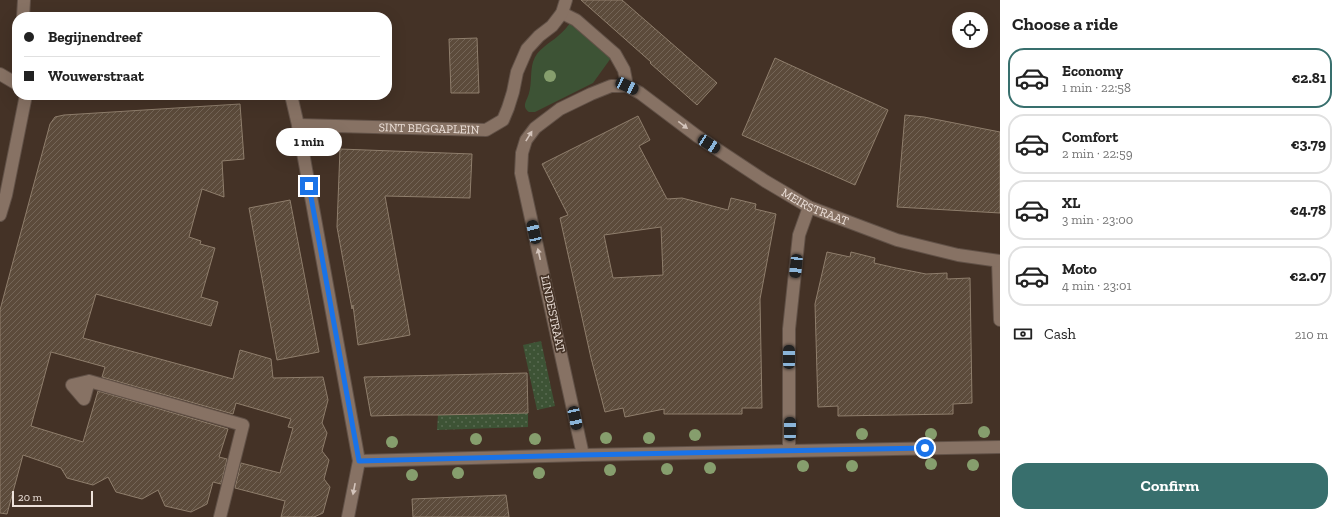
<!DOCTYPE html>
<html lang="en">
<head>
<meta charset="utf-8">
<style>
  body { margin:0; font-family:"Zilla Slab",serif; background:#f2f2f2; color:#222; height:100vh; display:flex; flex-direction:column; font-size:15px; white-space:nowrap }
  * { box-sizing:border-box; margin:0 }
  p { font-size:13px; color:#767676 }
  .icon { flex:none; width:22px; height:22px; fill:none; stroke:currentColor; stroke-width:2; stroke-linecap:round; stroke-linejoin:round }
  .map { position:relative; flex:1; overflow:hidden }
  .panel { display:flex; flex-direction:column; background:#fff; width:340px }
  .panel>* { flex:none }
  .banner { position:absolute; left:12px; top:12px; width:380px; height:88px; border-radius:16px; box-shadow:0 4px 16px #0002; display:grid; align-content:center; height:88px; padding:0 12px; background:#fff }
  .controls { position:absolute; left:952px; top:12px; display:grid; gap:8px }
  .controls a { display:grid; place-items:center; width:36px; height:36px; border-radius:50%; background:#fff; box-shadow:0 4px 16px #0002; font-size:20px }
  .scale { position:absolute; left:12px; bottom:10px; width:81px; box-sizing:border-box; padding-left:4px; border:2px solid #ede1da; border-top:0; font-size:11px; line-height:14px; white-space:nowrap; color:#ede1da; -webkit-text-stroke:3px #443226; paint-order:stroke }
  .end { position:absolute; width:18px; height:18px; margin:-9px; border:5px solid #1a73e8; background:#fff; box-shadow:0 0 0 2px #fff }
  .from { border-radius:50% }
  .bubble { position:absolute; height:28px; border-radius:14px; background:#fff; box-shadow:0 4px 16px #0002; font-size:13px; font-weight:800; line-height:28px; text-align:center }
  .car { position:absolute; width:12px; height:24px; margin:-12px -6px; border-radius:5px; box-shadow:0 0 3px 1px #0007; background:linear-gradient(#222 24%,#8ab4d8 0 40%,#222 0 76%,#8ab4d8 0 86%,#222 0) }
  .banner b { display:flex; align-items:center; gap:14px; height:38px; font-size:15px }
  .banner b+b { border-top:1px solid #e0e0e0 }
  .banner i { width:10px; height:10px; background:#222 }
  ul { padding:0; list-style:none }
  li { display:flex; align-items:center; gap:12px; height:60px; margin:0 8px 6px; padding:0 4px; border:2px solid #e0e0e0; border-radius:16px }
  li div { flex:1 }
  li b { display:block; font-size:15px }
  li em { font-style:normal; font-weight:800 }
  li.selected { border-color:#386f6d }
  li>.icon { width:36px; height:36px; stroke-width:1.5 }
  h2 { padding:0 12px; font-size:18px; line-height:48px }
  .pay { display:flex; align-items:center; gap:10px; height:44px; padding:0 12px; font-size:15px }
  .pay p { margin-inline-start:auto }
  .cta { display:flex; gap:8px; margin-top:auto; padding:8px 12px }
  .cta a { flex:1; height:46px; border-radius:16px; background:#386f6d; color:#fff; font-size:16px; font-weight:800; line-height:46px; text-align:center }
  main { display:flex; flex:1; min-height:0 }
  .map>svg:first-child { display:block }
</style>
</head>
<body>
<main>
<div class="map">
<svg width="1000" height="517" viewBox="0 0 1000 517">
  <defs>
    <pattern id="park-dots" width="8" height="8" patternUnits="userSpaceOnUse"><rect width="8" height="8" fill="#3d5335"/><path d="M2 2h.1M6 6h.1" fill="none" stroke="#596b52" stroke-width="1.8" stroke-linecap="round"/></pattern>
    <pattern id="building-hatch" width="6" height="6" patternUnits="userSpaceOnUse"><rect width="6" height="6" fill="#5c4b3b"/><path d="M-1 1l2-2M0 6l6-6M5 7l2-2" fill="none" stroke="#746557"/></pattern>
  </defs>
  <rect width="100%" height="100%" fill="#443226"/>
  <path fill="#3d5335" d="M571 22 611 58 593 83 535 112H529C521 106 527 101 529 93 532 83 530 72 533 62 537 49 549 44 558 36 563 32 567 27 571 22Z"/>
  <path fill="url(#park-dots)" d="M541 341 555 406 537 410 523 345Z
    M528 413V427L437 430 438 415Z"/>
  <path fill="url(#building-hatch)" stroke="#8f7e6c" fill-rule="evenodd" d="M581 0H622L717 83 697 105 650 63 651 62Z
    M477 38 479 93H451L449 39Z
    M775 58 888 110 855 185 742 135Z
    M240 104 244 159 222 161 224 197 202 189 189 237 201 241 200 244 215 248 201 297 218 302 211 326 96 294 83 338 233 379 240 350 271 359 273 378 323 377 328 400 322 423 327 433 322 451 329 460 324 479 330 487 323 513 314 517H281L285 501 235 488 241 463 280 473 293 428 288 427 291 419 236 403 233 414 102 377 105 367 51 352 31 426 83 442 98 391 228 429 219 457 227 459 221 484 213 482 207 504 191 512 165 506 158 490 142 499 116 492 108 477 93 485 67 478 61 468 23 455 7 514 0 513V310L50 124 55 117 64 115Z
    M905 115 924 117 1000 132V213L897 207Z
    M638 116 650 140 639 146 667 199 682 198 728 210 731 198 756 204 755 209 776 214 760 299 762 408H742V414H664V409L625 417 623 408 605 412 591 358 560 218 568 215 542 164ZM661 227 663 275 613 278 604 235Z
    M340 149 472 154 470 198 385 196 410 335 358 345 353 305 352 309 337 227Z
    M290 200 319 352 277 360 249 208Z
    M827 252 850 257 851 252 875 258 874 263 896 268 926 274 947 273V279L970 278 972 403 953 404V414L838 416V406L818 407 815 304Z
    M527 373 528 413 438 415H405L371 416 364 377Z
    M506 495 509 517H413L412 499Z"/>
  <g fill="none" stroke-linecap="round" stroke-linejoin="round">
    <g stroke="#615147" stroke-width="14">
      <g id="minor">
        <path d="M562 13 576 20 615 54 624 70 627 86"/>
        <path d="M23 17 24 0"/>
        <path d="M0 74 17 84"/>
        <path d="M291 95 298 125 359 461 348 517"/>
        <path id="s1" d="M298 125 486 130 503 120 508 108 513 92 517 72 527 49 539 36 552 26 562 13 566 0"/>
        <path d="M0 215 6 195 26 95"/>
        <path d="M998 261 1000 320"/>
        <path d="M89 381 84 399 72 385 89 381 243 425 220 517"/>
        <path d="M789 451V329L799 235 809 207"/>
        <path id="s2" d="M583 455 521 173 522 153 526 140 535 128 560 109 591 94 611 86H627L640 93 697 136 765 181 809 207 897 240 958 255 1000 261"/>
        <path d="M359 461 583 455 1000 447"/>
      </g>
    </g>
    <use href="#minor" stroke="#877264" stroke-width="12"/>
  </g>
  <g fill="#869e6d">
    <circle cx="550" cy="76" r="6"/>
    <circle cx="984" cy="432" r="6"/>
    <circle cx="862" cy="434" r="6"/>
    <circle cx="931" cy="434" r="6"/>
    <circle cx="695" cy="435" r="6"/>
    <circle cx="606" cy="438" r="6"/>
    <circle cx="649" cy="438" r="6"/>
    <circle cx="476" cy="439" r="6"/>
    <circle cx="535" cy="439" r="6"/>
    <circle cx="392" cy="442" r="6"/>
    <circle cx="931" cy="464" r="6"/>
    <circle cx="973" cy="465" r="6"/>
    <circle cx="803" cy="466" r="6"/>
    <circle cx="852" cy="466" r="6"/>
    <circle cx="710" cy="468" r="6"/>
    <circle cx="667" cy="469" r="6"/>
    <circle cx="610" cy="470" r="6"/>
    <circle cx="458" cy="473" r="6"/>
    <circle cx="539" cy="473" r="6"/>
    <circle cx="412" cy="475" r="6"/>
  </g>
  <defs><path id="oneway-solid" d="M-6-.8H1V-3.2L6.5 0L1 3.2V.8H-6Z"/></defs>
  <g fill="#d4c5bc">
    <use href="#oneway-solid" transform="translate(683 125) rotate(38)"/>
    <use href="#oneway-solid" transform="translate(529 136) rotate(-58)"/>
    <use href="#oneway-solid" transform="translate(539 254) rotate(-103)"/>
    <use href="#oneway-solid" transform="translate(354 489) rotate(101)"/>
  </g>
  <g fill="none" stroke-linecap="round" stroke-linejoin="round">
    <path stroke="#1a73e8" stroke-width="5" d="M309 186 359 461 583 455 925 448"/>
  </g>
  <g text-anchor="middle" dominant-baseline="central" stroke-width="3.5" stroke-linejoin="round" paint-order="stroke">
    <g font-size="12" fill="#ede1da" stroke="#443226">
      <text stroke="none"><textPath href="#s1" startOffset="131">SINT BEGGAPLEIN</textPath></text>
      <text stroke="none"><textPath href="#s2" startOffset="665">MEIRSTRAAT</textPath></text>
      <text transform="translate(553 314) rotate(78)">LINDESTRAAT</text>
    </g>
  </g>
</svg>
<div class="controls">
<a><svg class="icon" aria-label="locate" viewBox="0 0 24 24"><circle cx="12" cy="12" r="6"/><path d="M12 2v4M12 18v4M2 12h4M18 12h4"/></svg></a>
</div>
<div class="scale">20 m</div>
<i class="end from" style="left:925px;top:448px"></i>
<i class="end" style="left:309px;top:186px"></i>
<div class="bubble" style="left:276px;top:128px;width:66px">1 min</div>
<i class="car" style="left:627px;top:86px;rotate:115deg"></i>
<i class="car" style="left:709px;top:144px;rotate:123deg"></i>
<i class="car" style="left:534px;top:232px;rotate:347deg"></i>
<i class="car" style="left:796px;top:266px;rotate:186deg"></i>
<i class="car" style="left:789px;top:357px;rotate:0deg"></i>
<i class="car" style="left:575px;top:418px;rotate:168deg"></i>
<i class="car" style="left:790px;top:429px;rotate:0deg"></i>
<div class="banner">
<b><i class="from"></i>Begijnendreef</b>
<b><i></i>Wouwerstraat</b>
</div>
</div>
<section class="panel">
<h2>Choose a ride</h2>
<ul>
<li class="selected"><svg class="icon" aria-label="car" viewBox="0 0 24 24"><path d="M5 17H2v-5l4-1 3-4h7l3 4 3 1v5h-3M9 17h6M6 11h13"/><circle cx="7" cy="17" r="2"/><circle cx="17" cy="17" r="2"/></svg><div><b>Economy</b><p>1 min · 22:58</p></div><em>€2.81</em></li>
<li><svg class="icon" aria-label="car" viewBox="0 0 24 24"><path d="M5 17H2v-5l4-1 3-4h7l3 4 3 1v5h-3M9 17h6M6 11h13"/><circle cx="7" cy="17" r="2"/><circle cx="17" cy="17" r="2"/></svg><div><b>Comfort</b><p>2 min · 22:59</p></div><em>€3.79</em></li>
<li><svg class="icon" aria-label="car" viewBox="0 0 24 24"><path d="M5 17H2v-5l4-1 3-4h7l3 4 3 1v5h-3M9 17h6M6 11h13"/><circle cx="7" cy="17" r="2"/><circle cx="17" cy="17" r="2"/></svg><div><b>XL</b><p>3 min · 23:00</p></div><em>€4.78</em></li>
<li><svg class="icon" aria-label="car" viewBox="0 0 24 24"><path d="M5 17H2v-5l4-1 3-4h7l3 4 3 1v5h-3M9 17h6M6 11h13"/><circle cx="7" cy="17" r="2"/><circle cx="17" cy="17" r="2"/></svg><div><b>Moto</b><p>4 min · 23:01</p></div><em>€2.07</em></li>
</ul>
<div class="pay"><svg class="icon" aria-label="cash" viewBox="0 0 24 24"><path d="M3 7h18v10H3z"/><circle cx="12" cy="12" r="2"/></svg>Cash<p>210 m</p></div>
<div class="cta"><a>Confirm</a></div>
</section>
</main>
</body>
</html>
